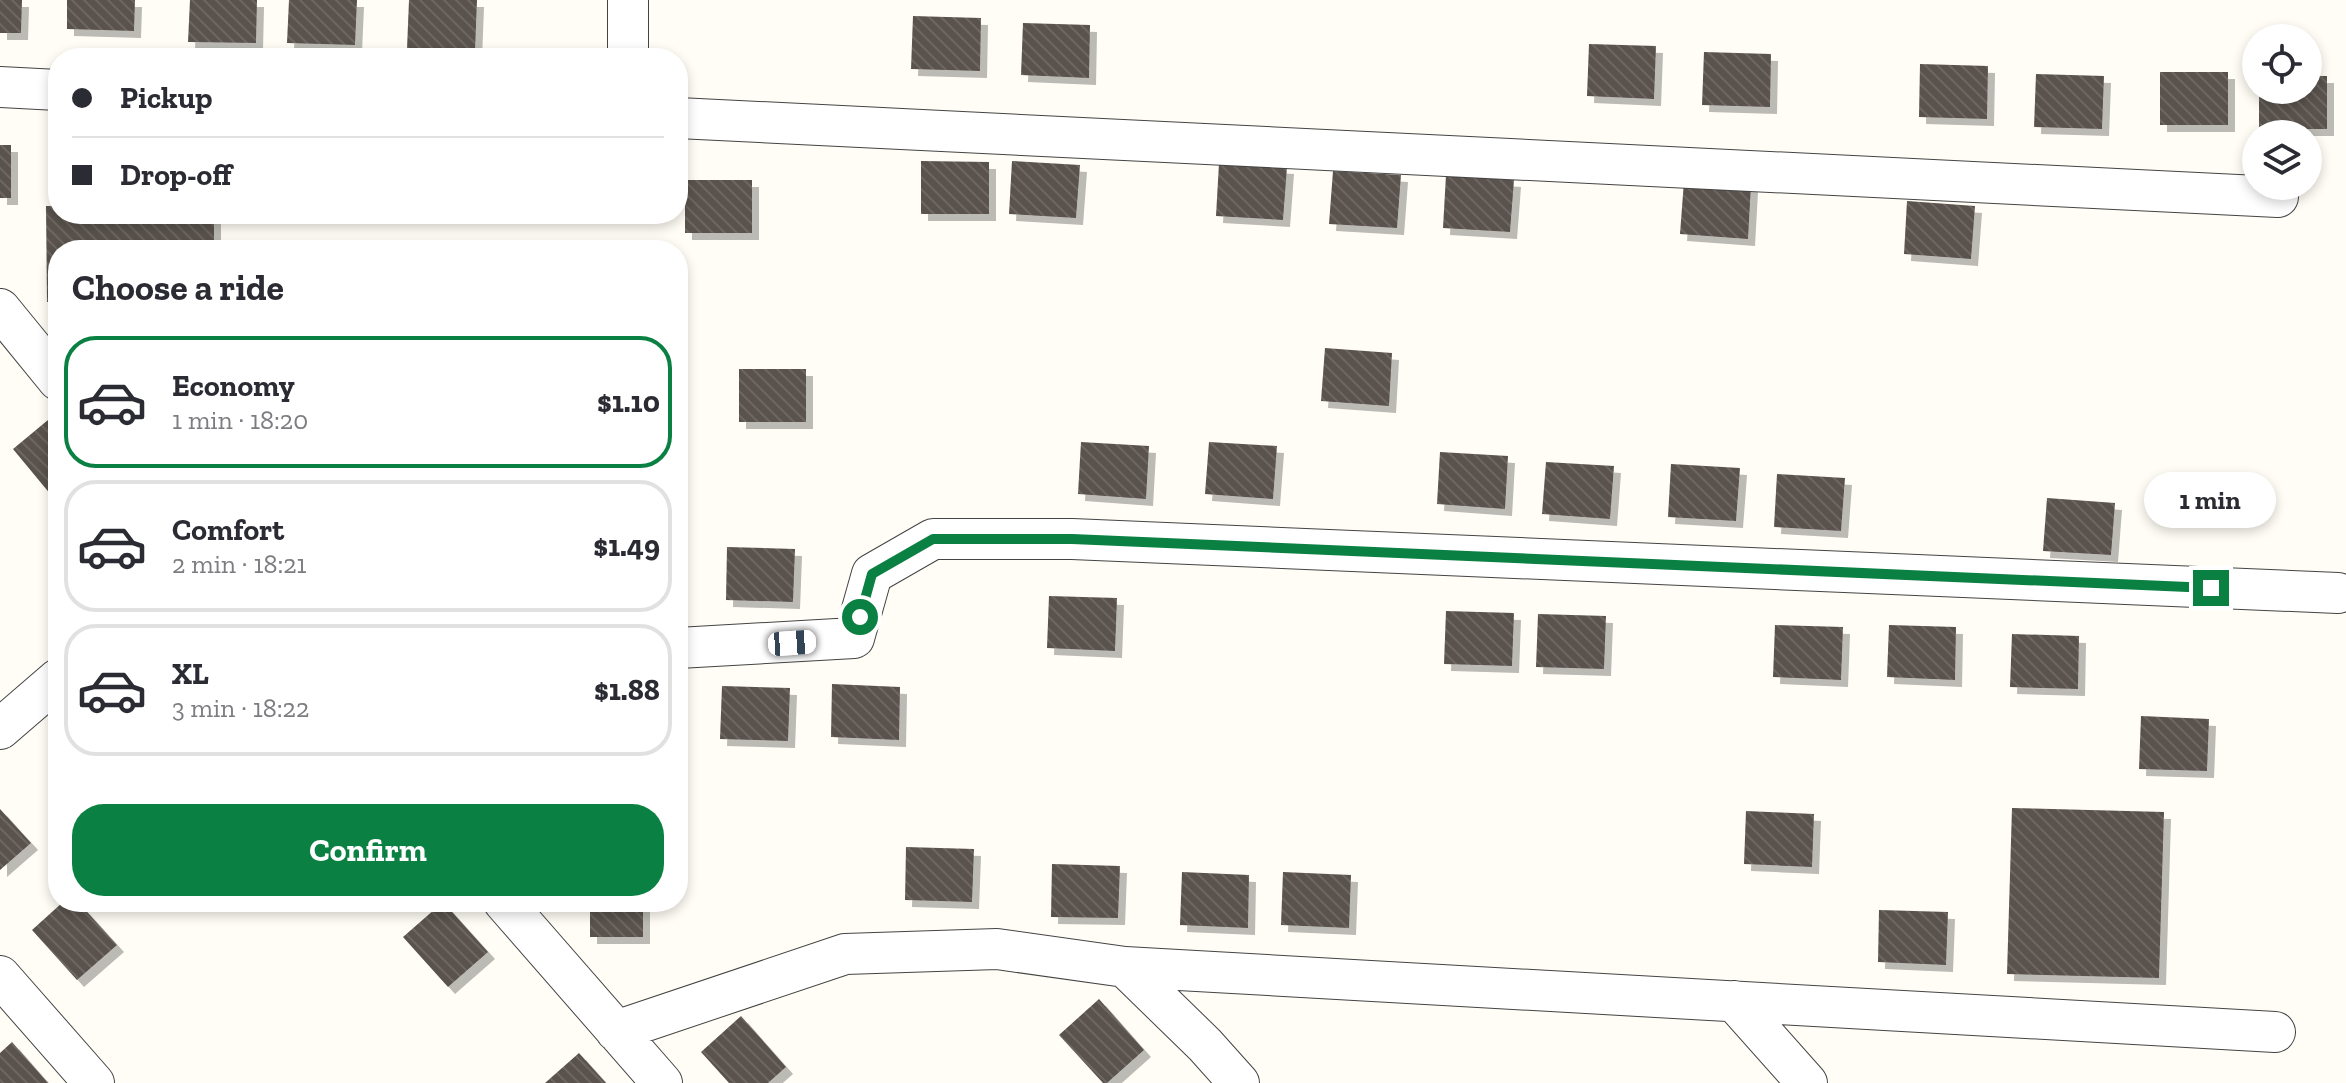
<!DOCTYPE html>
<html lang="en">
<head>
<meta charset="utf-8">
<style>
  body { margin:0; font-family:"Zilla Slab",serif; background:#f7f7f7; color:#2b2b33; height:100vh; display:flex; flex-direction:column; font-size:30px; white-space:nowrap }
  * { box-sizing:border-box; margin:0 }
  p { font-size:26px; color:#7c7c81 }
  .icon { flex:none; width:44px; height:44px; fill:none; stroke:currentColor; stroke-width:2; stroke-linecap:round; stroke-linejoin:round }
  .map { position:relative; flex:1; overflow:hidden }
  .details { position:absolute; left:48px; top:240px; width:640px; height:672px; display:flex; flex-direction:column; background:#fff; border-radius:32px; box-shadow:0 4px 12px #0003 }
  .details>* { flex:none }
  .top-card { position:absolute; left:48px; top:48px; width:640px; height:176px; border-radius:32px; box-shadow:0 4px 12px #0003; display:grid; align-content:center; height:176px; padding:0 24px; background:#fff }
  .fabs { position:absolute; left:2242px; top:24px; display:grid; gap:16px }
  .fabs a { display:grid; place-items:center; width:80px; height:80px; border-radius:50%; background:#fff; box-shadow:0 4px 12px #0003; font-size:40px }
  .end { position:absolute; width:36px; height:36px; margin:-18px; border:10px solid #0b8043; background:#fff; box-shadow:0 0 0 4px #fff }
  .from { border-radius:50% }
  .bubble { position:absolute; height:56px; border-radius:28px; background:#fff; box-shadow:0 4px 12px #0003; font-size:26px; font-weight:800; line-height:56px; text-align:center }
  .car { position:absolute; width:24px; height:48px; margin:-24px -12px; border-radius:10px; box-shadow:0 0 6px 2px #0007; background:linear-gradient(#fff 24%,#345 0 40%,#fff 0 76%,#345 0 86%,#fff 0) }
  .top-card b { display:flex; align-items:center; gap:28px; height:76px; font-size:30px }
  .top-card b+b { border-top:2px solid #e1e1e2 }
  .top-card i { width:20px; height:20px; background:#2b2b33 }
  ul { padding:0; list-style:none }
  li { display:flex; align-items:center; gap:24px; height:132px; margin:0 16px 12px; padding:0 8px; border:4px solid #e1e1e2; border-radius:32px }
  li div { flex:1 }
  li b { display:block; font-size:30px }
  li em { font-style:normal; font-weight:800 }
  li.selected { border-color:#0b8043 }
  li>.icon { width:72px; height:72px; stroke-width:1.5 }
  h2 { padding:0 24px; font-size:36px; line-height:96px }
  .button { display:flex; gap:16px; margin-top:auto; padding:16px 24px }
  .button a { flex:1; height:92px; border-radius:32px; background:#0b8043; color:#fff; font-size:32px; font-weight:800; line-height:92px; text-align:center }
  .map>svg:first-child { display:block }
</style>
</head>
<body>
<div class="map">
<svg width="2346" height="1083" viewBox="0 0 2346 1083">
  <defs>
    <pattern id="building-back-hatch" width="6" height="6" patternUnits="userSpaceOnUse" patternTransform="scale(2)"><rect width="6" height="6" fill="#5a524d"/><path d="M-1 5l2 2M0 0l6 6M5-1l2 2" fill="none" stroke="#6d6662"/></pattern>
    <filter id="shadow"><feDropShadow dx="7" dy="7" stdDeviation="0" flood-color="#0004"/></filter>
  </defs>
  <rect width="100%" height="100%" fill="#fffdf5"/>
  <path fill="url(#building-back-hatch)" filter="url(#shadow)" d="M0 0H22L21 33H0Z
    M67 0H135L134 31 67 29Z
    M190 0H257L256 43 188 42Z
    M289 0H357L355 45 287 43Z
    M409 0H477L475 52 407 49Z
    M913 16 981 18 980 71 911 69Z
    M1023 23 1090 25 1089 78 1021 75Z
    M1589 44 1656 46 1654 99 1587 96Z
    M1704 52 1771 54 1770 107 1702 105Z
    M1920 64 1988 66 1987 119 1919 117Z
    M2160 72H2228V125H2160Z
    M2036 74 2104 76 2102 129 2034 127Z
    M2308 76H2327V129H2259V90H2308Z
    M0 145H11V198H0Z
    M921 161 989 162V214H921Z
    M1012 161 1080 165 1076 218 1009 214Z
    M1219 163 1287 167 1283 220 1216 216Z
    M1333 171 1401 175 1397 228 1329 224Z
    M1446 175 1514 180 1510 232 1443 228Z
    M685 180H752V233H685Z
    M1684 181 1751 185 1748 239 1680 234Z
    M1907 201 1975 206 1971 259 1904 254Z
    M46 206H58V214H214V250H58V302H47Z
    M1325 348 1392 353 1389 406 1321 401Z
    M739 369H806V422H739Z
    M54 415 58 420 56 501 13 449Z
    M1081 442 1149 446 1146 499 1078 494Z
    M1209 442 1277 446 1273 499 1205 494Z
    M1440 452 1508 456 1505 509 1437 504Z
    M1546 462 1614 466 1610 519 1542 514Z
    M1671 464 1740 468 1736 521 1668 517Z
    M1777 474 1845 478 1841 531 1774 527Z
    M2047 498 2115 503 2111 555 2043 551Z
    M727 547 795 549 793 602 726 600Z
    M1049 596 1117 598 1115 651 1047 648Z
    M1446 611 1514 613 1512 666 1444 664Z
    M1538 614 1606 616 1604 669 1536 667Z
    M1775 625 1843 627 1841 680 1773 677Z
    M1889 625 1956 627 1955 680 1887 677Z
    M2012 634 2079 636 2078 689 2010 687Z
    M832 684 900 687 899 740 831 737Z
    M722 686 790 688 788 741 720 739Z
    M2141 716 2209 719 2207 771 2139 769Z
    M2012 808 2164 812 2159 978 2007 974Z
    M0 809 31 843 0 870Z
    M1746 811 1814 814 1812 867 1744 864Z
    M906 847 974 849 972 902 905 900Z
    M1052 864 1120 866 1118 918 1051 917Z
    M1182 872 1249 875 1248 928 1180 925Z
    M1283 872 1351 875 1349 928 1281 925Z
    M63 902H78L117 945 77 980 32 930Z
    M443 902 488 952 448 987 403 937Z
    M590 902H643V937H590Z
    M1879 910 1948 912 1946 965 1878 962Z
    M1099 999 1144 1050 1107 1083H1103L1059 1035Z
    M741 1016 786 1067 768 1083H729L701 1052Z
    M12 1042 48 1083H0V1053Z
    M579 1053 606 1083H545Z"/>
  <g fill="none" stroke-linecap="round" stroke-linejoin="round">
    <g stroke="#444" stroke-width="42">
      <path id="minor" d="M628 0V58
        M0 87 58 90
        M678 118 2278 197
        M0 309 58 380
        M678 648 854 638 872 574 933 539H1072L2338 593
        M0 729 58 679
        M504 902 662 1083
        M1125 967 2275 1032
        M0 976 94 1083
        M1734 1001 1807 1083
        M616 1031 845 954 997 949 1125 967 1205 1045 1239 1083"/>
    </g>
    <use href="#minor" stroke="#fff" stroke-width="40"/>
  </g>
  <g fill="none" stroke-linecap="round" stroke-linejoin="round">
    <path stroke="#0b8043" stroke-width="10" d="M860 617 872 574 933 539H1072L2211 588"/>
  </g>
</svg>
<div class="fabs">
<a><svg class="icon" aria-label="locate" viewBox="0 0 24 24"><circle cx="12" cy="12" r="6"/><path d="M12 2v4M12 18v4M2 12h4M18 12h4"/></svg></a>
<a><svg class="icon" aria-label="layers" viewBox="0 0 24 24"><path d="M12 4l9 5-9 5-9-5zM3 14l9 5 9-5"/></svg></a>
</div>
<i class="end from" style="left:860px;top:617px"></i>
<i class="end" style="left:2211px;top:588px"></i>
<div class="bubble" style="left:2144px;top:472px;width:132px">1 min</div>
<i class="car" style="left:792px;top:643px;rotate:86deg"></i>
<div class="top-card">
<b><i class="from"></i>Pickup</b>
<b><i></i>Drop-off</b>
</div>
<section class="details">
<h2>Choose a ride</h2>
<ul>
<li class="selected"><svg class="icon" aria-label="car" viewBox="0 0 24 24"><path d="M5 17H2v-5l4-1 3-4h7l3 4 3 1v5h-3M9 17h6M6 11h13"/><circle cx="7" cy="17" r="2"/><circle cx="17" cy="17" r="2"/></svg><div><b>Economy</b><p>1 min · 18:20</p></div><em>$1.10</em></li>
<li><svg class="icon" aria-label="car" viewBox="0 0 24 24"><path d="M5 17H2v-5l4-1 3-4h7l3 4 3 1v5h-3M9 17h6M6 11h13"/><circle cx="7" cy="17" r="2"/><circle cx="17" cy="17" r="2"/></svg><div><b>Comfort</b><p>2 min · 18:21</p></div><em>$1.49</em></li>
<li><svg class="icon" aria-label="car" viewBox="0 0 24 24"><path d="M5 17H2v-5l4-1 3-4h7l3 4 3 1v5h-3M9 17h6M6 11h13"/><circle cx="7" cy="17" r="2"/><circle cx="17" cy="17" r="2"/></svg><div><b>XL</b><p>3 min · 18:22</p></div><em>$1.88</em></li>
</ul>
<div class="button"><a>Confirm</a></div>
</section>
</div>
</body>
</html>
